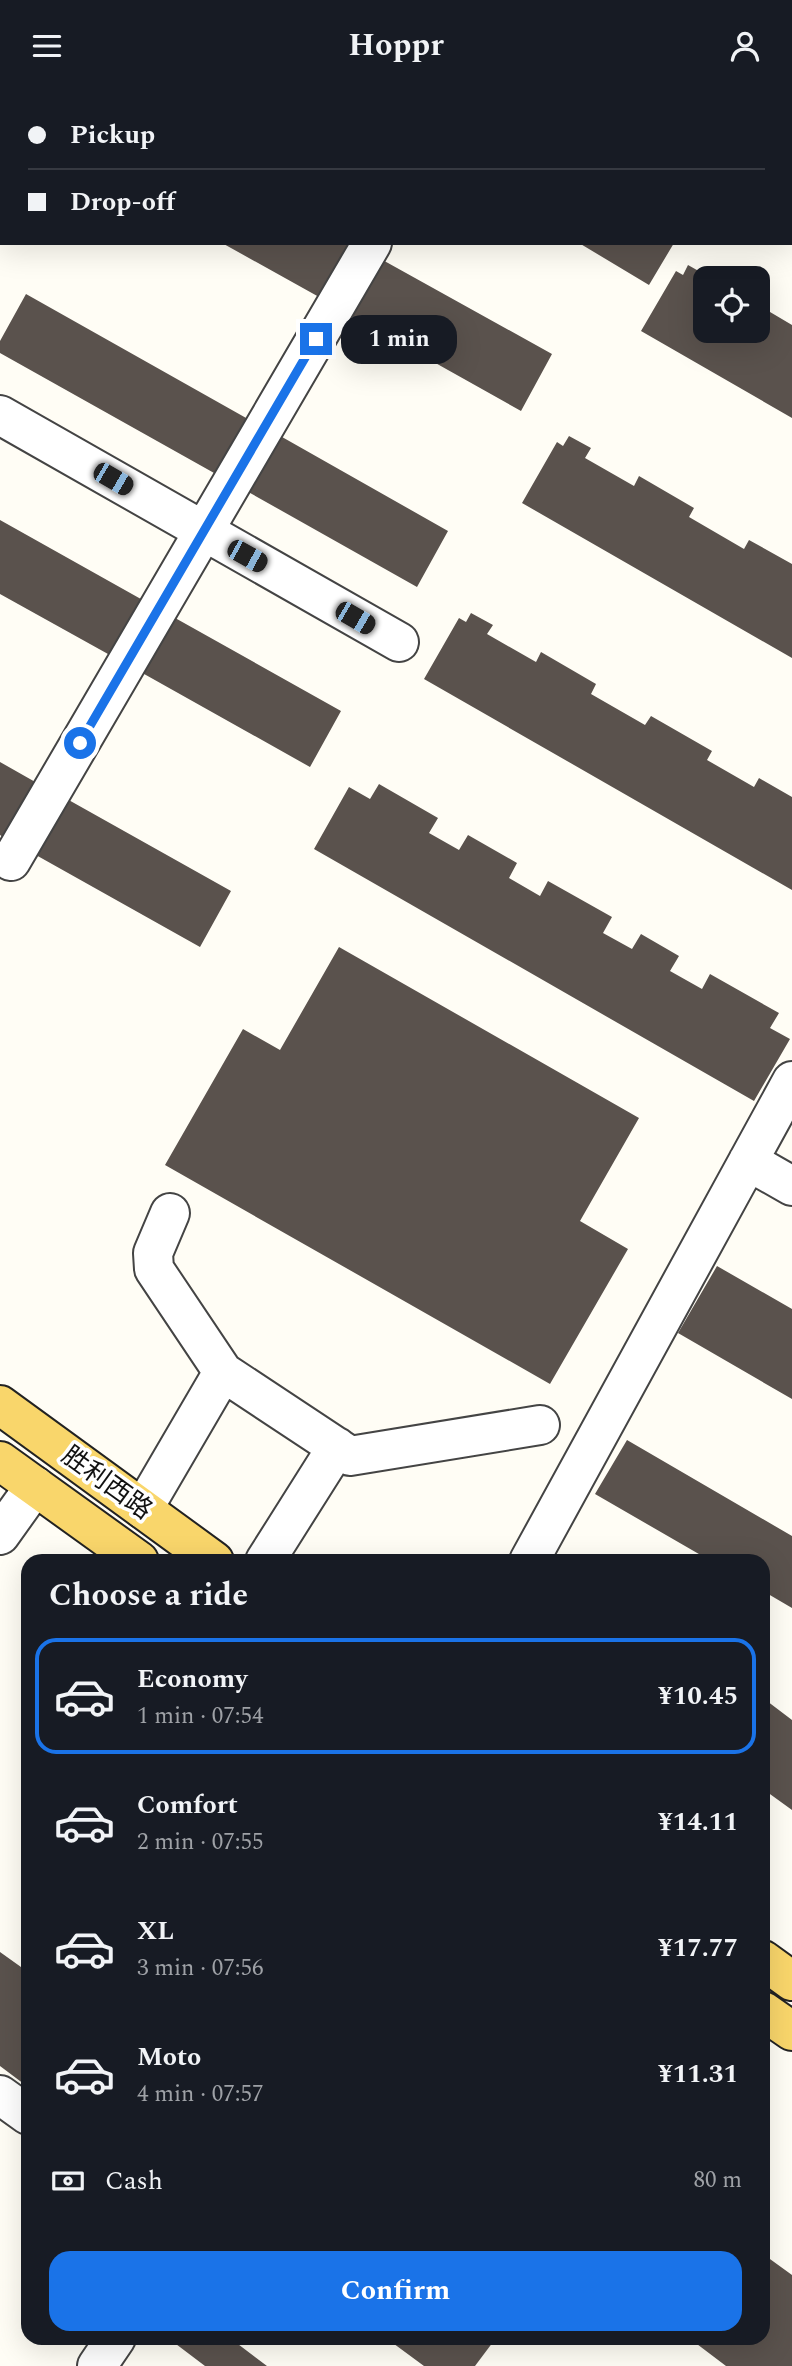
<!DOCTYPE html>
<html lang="en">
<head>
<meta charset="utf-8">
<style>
  body { margin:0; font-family:Spectral,"Noto Sans SC",serif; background:#20242c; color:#f1f3f6; height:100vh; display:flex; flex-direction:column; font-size:26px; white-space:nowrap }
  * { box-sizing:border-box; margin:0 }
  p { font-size:23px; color:#9ea1a6 }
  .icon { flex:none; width:38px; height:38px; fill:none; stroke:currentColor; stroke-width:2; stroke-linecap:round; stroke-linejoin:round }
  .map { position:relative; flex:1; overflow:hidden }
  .sheet { position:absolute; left:21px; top:1463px; width:749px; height:791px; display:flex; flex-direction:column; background:#171b24; border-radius:21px; box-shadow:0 7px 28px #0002 }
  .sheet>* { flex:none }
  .hud { position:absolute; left:0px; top:0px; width:793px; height:154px; box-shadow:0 7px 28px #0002; display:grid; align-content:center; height:154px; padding:0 28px; background:#171b24 }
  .buttons { position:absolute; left:693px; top:175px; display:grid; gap:14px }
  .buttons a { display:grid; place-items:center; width:77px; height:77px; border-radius:14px; background:#171b24; box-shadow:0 7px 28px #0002; font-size:35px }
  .end { position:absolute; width:32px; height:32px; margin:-16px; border:9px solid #1a73e8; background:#fff; box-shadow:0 0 0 4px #fff }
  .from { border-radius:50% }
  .bubble { position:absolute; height:49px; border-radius:21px; background:#171b24; box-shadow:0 7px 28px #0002; font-size:23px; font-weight:700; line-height:49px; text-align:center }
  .car { position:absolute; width:21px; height:42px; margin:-21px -10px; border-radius:9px; box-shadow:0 0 5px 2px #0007; background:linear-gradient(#222 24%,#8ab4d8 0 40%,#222 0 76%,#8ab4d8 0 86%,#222 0) }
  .hud b { display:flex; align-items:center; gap:24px; height:66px; font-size:26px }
  .hud b+b { border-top:2px solid #363941 }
  .hud i { width:18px; height:18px; background:#f1f3f6 }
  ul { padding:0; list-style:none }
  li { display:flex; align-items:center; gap:21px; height:116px; margin:0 14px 10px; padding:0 14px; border:4px solid transparent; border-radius:21px }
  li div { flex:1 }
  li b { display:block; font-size:26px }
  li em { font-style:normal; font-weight:700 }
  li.active { border-color:#1a73e8 }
  li>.icon { width:63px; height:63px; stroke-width:1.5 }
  h2 { padding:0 28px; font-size:32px; line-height:84px }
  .pay { display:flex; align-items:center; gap:18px; height:77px; padding:0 28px; font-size:26px }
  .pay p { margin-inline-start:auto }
  .primary-button { display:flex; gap:14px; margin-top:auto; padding:14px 28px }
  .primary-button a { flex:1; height:80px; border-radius:21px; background:#1a73e8; color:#fff; font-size:28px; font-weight:700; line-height:80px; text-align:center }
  header { display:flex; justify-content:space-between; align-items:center; height:91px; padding:0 28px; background:#171b24; font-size:32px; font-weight:700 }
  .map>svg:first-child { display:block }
</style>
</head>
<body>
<header><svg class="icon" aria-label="menu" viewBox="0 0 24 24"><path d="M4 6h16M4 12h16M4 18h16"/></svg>Hoppr<svg class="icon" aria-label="person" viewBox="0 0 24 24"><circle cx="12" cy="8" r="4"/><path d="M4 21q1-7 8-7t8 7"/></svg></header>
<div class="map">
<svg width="792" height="2275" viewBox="0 0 792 2275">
  <rect width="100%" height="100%" fill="#fffdf5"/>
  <path fill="#5a524d" d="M222 152H353L328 211Z
    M579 152H674L649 194Z
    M379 167 552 263 521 320 348 223Z
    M688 174 711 187H705V240H758V214L792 234V327L641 240 676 180 683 184Z
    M26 203 255 332 223 387 0 262V250Z
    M275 342 448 440 417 496 243 398Z
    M569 345 591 357 585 367 634 395 639 385 694 417 689 426 744 458 749 449 792 473V567L522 412 557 351 563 355Z
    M0 429 148 512 117 568 0 503Z
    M471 522 493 534 487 543 536 571 541 561 596 593 591 603 645 634 651 625 712 660 707 669 754 696 759 687 792 706V799L424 588 459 527 466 531Z
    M168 523 341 620 310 676 137 579Z
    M0 671 37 692 6 748 0 744Z
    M379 693 438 727 429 742 459 759 468 744 517 772 509 787 540 805 548 790 612 826 603 842 632 858 641 843 679 865 670 880 702 898 710 883 779 922 770 937 790 948 754 1010 314 758 349 696 370 708Z
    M58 703 231 800 200 856 27 759Z
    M339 856 639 1027 580 1130 628 1158 550 1293 165 1074 243 938 280 959Z
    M717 1175 792 1218V1308L678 1242Z
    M627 1349 792 1445V1517L763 1500V1470H711L595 1403Z
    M763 1607 792 1629V1719L763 1698Z
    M0 1861 21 1876 28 1867V1996L0 1975Z
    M763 2163 792 2184V2275H726L689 2247H763Z
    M168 2247H230L267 2275H205Z
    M386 2247H496L475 2275H424Z"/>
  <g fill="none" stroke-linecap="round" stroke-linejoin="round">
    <g stroke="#444" stroke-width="42">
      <path id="minor" d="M0 324 399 551
        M11 770 372 152
        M748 1070 792 1095
        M170 1122 153 1162 154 1178 223 1281 350 1365 540 1334
        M143 1418 223 1281
        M0 1444 35 1395
        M265 1470 337 1356
        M529 1470 792 990
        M0 2004 28 2024
        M97 2275 116 2247"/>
    </g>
    <g stroke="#222" stroke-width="42">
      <path id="major" d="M0 1314 214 1470
        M0 1370 139 1470
        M763 1869 792 1890
        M763 1920 792 1940"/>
    </g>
    <use href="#minor" stroke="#fff" stroke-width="38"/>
    <use href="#major" stroke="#f9d66b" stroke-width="38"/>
  </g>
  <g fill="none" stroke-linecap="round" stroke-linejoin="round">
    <path stroke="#1a73e8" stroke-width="9" d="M80 652 316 248"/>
  </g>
  <g text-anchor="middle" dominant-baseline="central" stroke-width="7" stroke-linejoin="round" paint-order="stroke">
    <g font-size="26" fill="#111" stroke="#fff">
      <text transform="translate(107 1392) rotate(36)">胜利西路</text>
    </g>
  </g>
</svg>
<div class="buttons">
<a><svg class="icon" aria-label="locate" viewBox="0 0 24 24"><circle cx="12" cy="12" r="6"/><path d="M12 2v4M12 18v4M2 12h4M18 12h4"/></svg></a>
</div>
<i class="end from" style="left:80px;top:652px"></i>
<i class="end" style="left:316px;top:248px"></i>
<div class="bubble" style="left:341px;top:224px;width:116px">1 min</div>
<i class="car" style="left:113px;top:388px;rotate:120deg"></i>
<i class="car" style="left:247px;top:465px;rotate:119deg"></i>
<i class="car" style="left:355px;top:527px;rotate:120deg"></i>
<div class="hud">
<b><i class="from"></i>Pickup</b>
<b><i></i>Drop-off</b>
</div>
<section class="sheet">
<h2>Choose a ride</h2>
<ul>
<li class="active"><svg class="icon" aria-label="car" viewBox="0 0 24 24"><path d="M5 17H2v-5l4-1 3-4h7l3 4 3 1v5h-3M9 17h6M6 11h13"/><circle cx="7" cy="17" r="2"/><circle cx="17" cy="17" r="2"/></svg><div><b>Economy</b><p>1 min · 07:54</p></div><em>¥10.45</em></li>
<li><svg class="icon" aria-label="car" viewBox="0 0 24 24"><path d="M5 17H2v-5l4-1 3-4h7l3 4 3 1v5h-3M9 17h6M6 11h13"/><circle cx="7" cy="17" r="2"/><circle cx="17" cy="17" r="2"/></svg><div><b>Comfort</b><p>2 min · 07:55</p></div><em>¥14.11</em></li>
<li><svg class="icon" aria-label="car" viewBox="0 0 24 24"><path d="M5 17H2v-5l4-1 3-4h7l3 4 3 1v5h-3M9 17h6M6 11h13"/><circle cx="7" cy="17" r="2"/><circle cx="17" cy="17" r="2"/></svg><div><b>XL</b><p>3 min · 07:56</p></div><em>¥17.77</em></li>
<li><svg class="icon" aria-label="car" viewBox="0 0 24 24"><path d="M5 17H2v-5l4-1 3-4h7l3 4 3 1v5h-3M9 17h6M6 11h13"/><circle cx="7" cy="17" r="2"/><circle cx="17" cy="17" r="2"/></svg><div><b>Moto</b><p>4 min · 07:57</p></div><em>¥11.31</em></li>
</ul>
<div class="pay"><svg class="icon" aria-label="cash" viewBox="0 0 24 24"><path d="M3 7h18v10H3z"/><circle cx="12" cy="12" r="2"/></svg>Cash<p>80 m</p></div>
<div class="primary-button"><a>Confirm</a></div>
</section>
</div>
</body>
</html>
